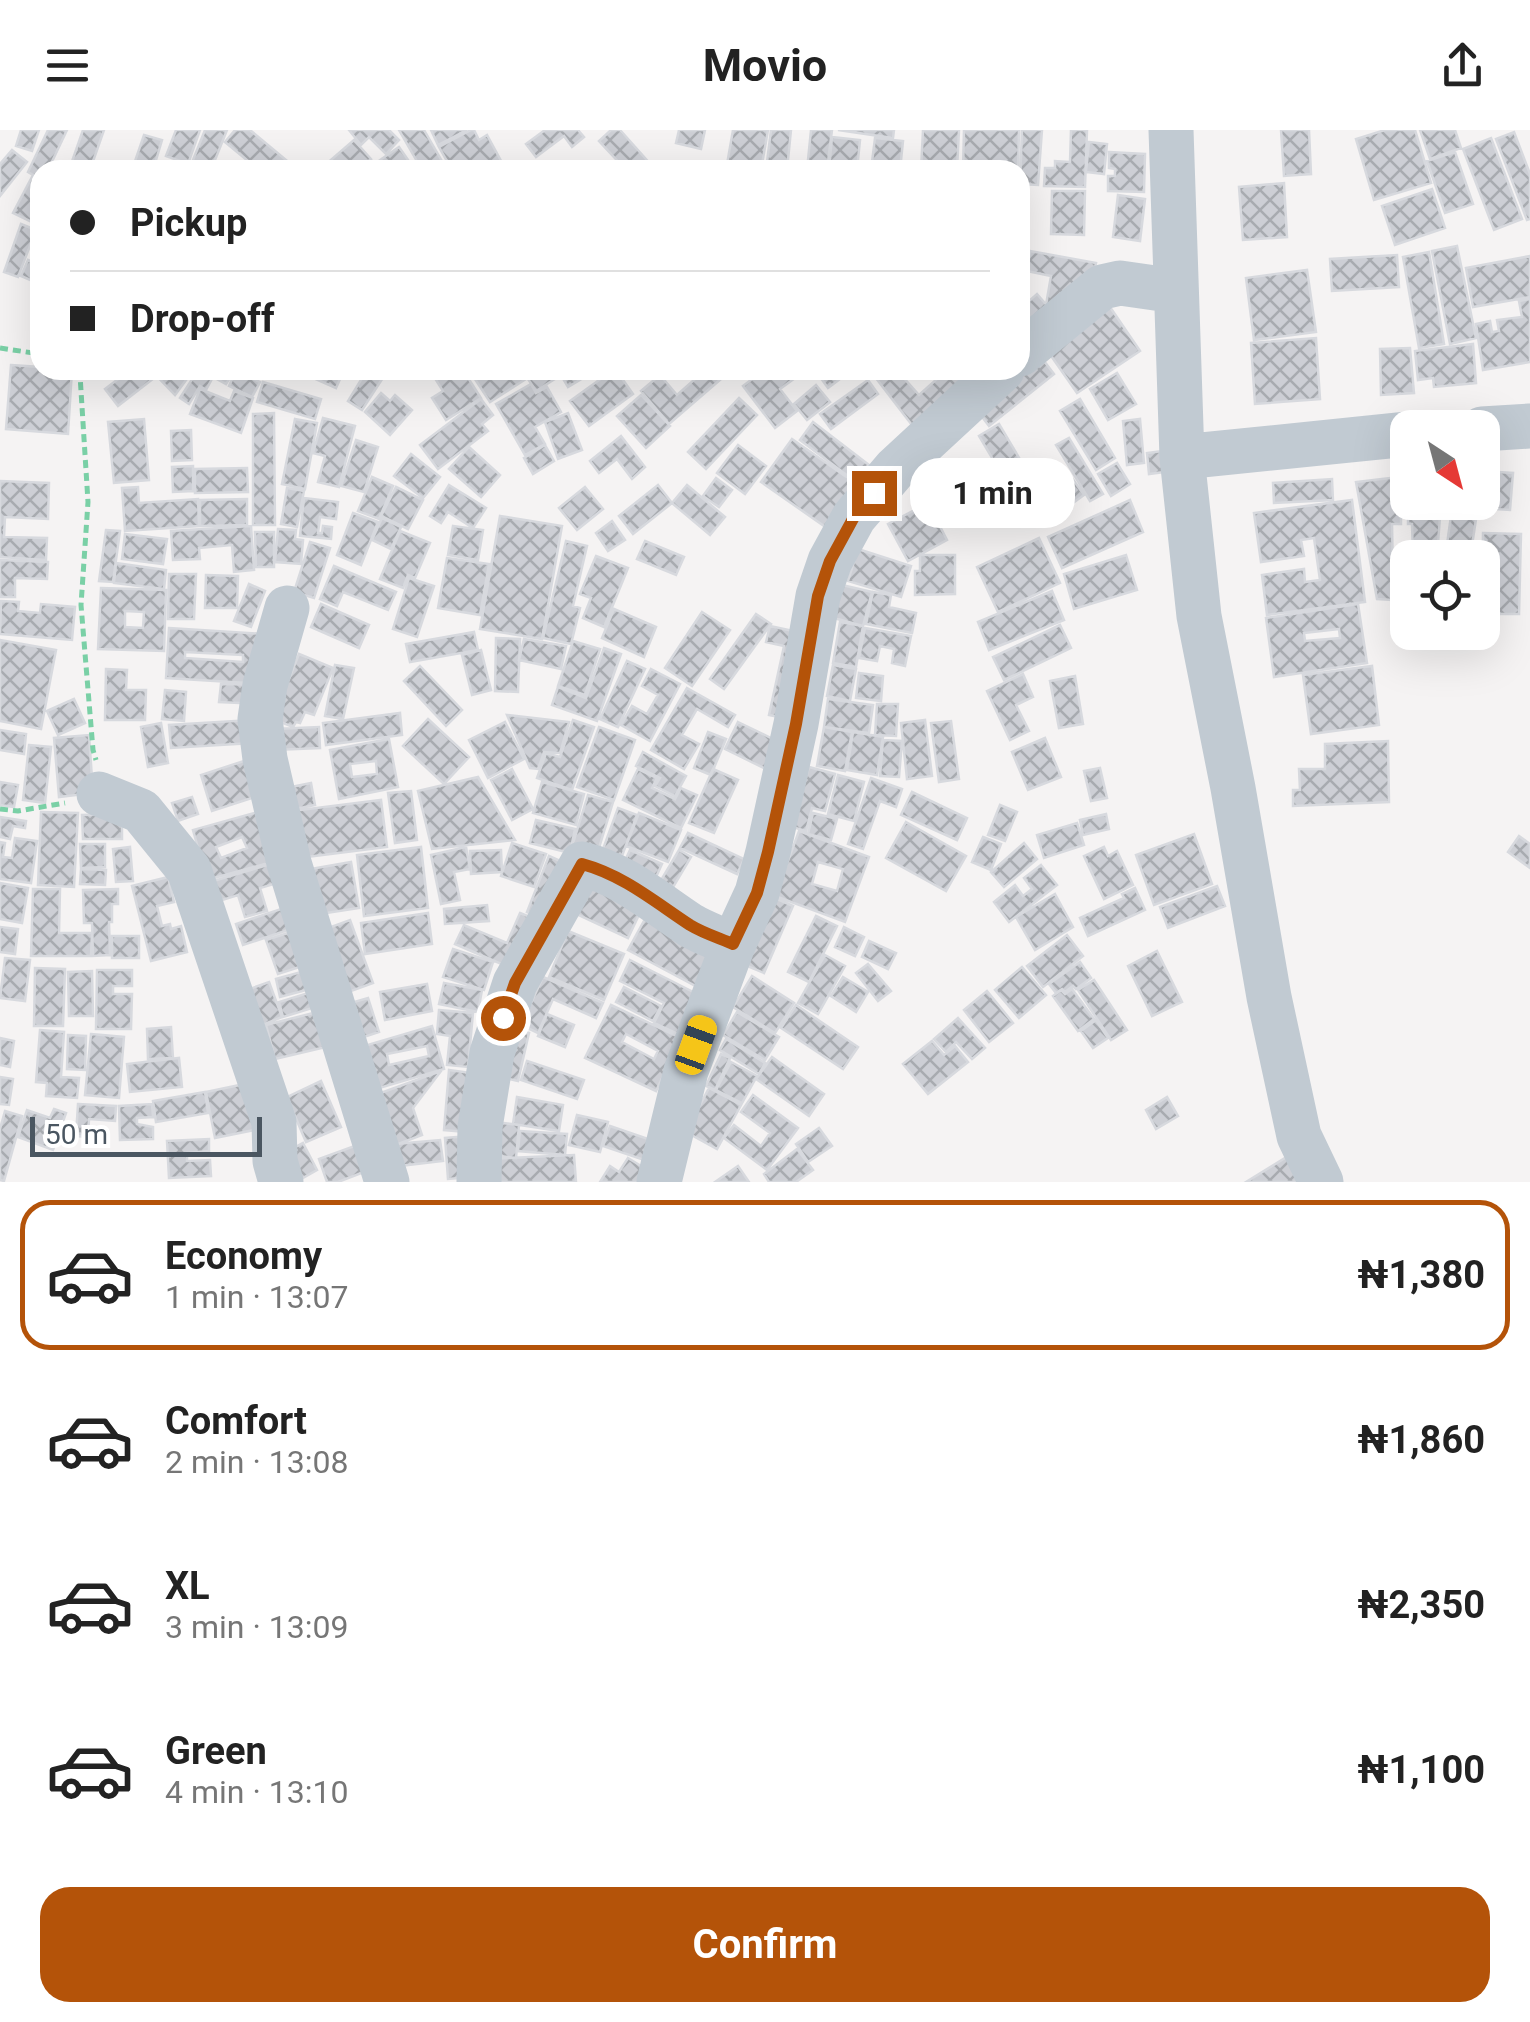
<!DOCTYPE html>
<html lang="en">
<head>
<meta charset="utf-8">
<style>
  body { margin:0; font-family:Roboto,sans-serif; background:#f6f6f6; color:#222; height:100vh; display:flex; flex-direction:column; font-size:38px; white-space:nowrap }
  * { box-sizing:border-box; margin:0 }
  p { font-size:32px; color:#767676 }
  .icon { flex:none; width:55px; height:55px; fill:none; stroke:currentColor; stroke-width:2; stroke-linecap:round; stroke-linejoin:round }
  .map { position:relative; height:1052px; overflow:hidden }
  .details { display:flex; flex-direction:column; background:#fff; flex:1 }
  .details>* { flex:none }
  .top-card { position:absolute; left:30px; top:30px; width:1000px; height:220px; border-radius:30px; box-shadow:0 10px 40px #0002; display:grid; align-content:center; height:220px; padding:0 40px; background:#fff }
  .needle { width:65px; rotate:144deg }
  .controls { position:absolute; left:1390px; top:280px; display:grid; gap:20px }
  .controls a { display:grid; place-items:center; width:110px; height:110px; border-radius:20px; background:#fff; box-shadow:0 10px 40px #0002; font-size:50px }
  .scale { position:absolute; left:30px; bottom:25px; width:232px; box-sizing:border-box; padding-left:10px; border:5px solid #4a5661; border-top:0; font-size:28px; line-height:35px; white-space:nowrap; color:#4a5661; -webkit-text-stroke:8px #fff; paint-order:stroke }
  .end { position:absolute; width:45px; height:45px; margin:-22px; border:12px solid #b45309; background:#fff; box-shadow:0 0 0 5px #fff }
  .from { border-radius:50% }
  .bubble { position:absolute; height:70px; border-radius:30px; background:#fff; box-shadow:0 10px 40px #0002; font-size:32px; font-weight:700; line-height:70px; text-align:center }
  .car { position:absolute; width:30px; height:60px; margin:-30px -15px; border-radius:12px; box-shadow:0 0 8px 2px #0007; background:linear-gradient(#f5c518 24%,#345 0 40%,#f5c518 0 76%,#345 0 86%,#f5c518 0) }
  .top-card b { display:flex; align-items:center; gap:35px; height:95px; font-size:38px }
  .top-card b+b { border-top:2px solid #e0e0e0 }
  .top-card i { width:25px; height:25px; background:#222 }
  ul { padding:18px 0 0; list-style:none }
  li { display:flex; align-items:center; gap:30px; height:150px; margin:0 20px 15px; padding:0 20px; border:5px solid transparent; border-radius:30px }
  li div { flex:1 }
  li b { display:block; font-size:38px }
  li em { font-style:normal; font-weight:700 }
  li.current { border-color:#b45309 }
  li>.icon { width:90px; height:90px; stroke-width:1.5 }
  .button { display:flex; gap:20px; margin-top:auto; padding:20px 40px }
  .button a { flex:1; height:115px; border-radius:30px; background:#b45309; color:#fff; font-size:40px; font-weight:700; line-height:115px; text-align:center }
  header { display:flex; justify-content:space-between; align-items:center; height:130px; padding:0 40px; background:#fff; font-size:45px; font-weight:700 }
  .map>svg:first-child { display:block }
</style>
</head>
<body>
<header><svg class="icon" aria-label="menu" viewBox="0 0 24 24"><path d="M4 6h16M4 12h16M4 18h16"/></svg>Movio<svg class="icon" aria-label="share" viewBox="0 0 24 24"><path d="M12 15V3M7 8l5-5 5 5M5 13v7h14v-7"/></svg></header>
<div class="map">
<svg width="1530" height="1052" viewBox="0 0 1530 1052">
  <defs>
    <pattern id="building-cross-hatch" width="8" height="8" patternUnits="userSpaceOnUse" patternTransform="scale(2.5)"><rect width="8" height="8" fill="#cdcfd5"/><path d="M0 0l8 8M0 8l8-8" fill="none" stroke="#a8abb0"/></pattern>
  </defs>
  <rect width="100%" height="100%" fill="#f5f3f3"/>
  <path fill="url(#building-cross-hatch)" stroke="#d7d9de" stroke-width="2.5" fill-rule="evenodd" d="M21 0H39L32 21 16 16Z
    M48 0H67L48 40H40V49L28 42Z
    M83 0H104L90 40H69Z
    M176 0H200L188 34 166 26Z
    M205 0H227L211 40H189Z
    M235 0H250L298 40H259L225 12Z
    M349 0H389L399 10 386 24 369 7 361 15Z
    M399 0H424L447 40H422Z
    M431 0H467L438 15Z
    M471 0H474L479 10 487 5 506 40H452L439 17Z
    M545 0H578L584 7 572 17 564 6 536 27 526 14Z
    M611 0H620L653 37 649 40H626L599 11Z
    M679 0H705L701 19 676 13Z
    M733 0H768L761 40H726Z
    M771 0H791L787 40H766Z
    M811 0H832L827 40H807Z
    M838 0H894L893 8Z
    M923 0H959L957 40H921Z
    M964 0H1019L1018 40H963Z
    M1022 0H1042L1038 55 1020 54Z
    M1071 0H1087L1085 57 1044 56 1045 38H1055V31L1070 32Z
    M1281 0H1309L1311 44 1284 46Z
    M1385 0H1415L1431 53 1374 70 1356 9Z
    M1420 0H1455L1461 18 1430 29Z
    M1514 2 1530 44V89L1527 90 1496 9Z
    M144 5 162 10 153 40H132Z
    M832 7 860 10 857 40H829Z
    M875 8 903 11 900 40H871Z
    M1491 8 1522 89 1494 100 1463 19Z
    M354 10 371 29 359 39 360 40H330L325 35Z
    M1089 12 1107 14 1104 44 1086 42Z
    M399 17 415 40H386L380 30Z
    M12 20 27 32 0 66V34Z
    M1109 22 1145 24 1144 62 1108 61V46H1115V39L1109 38Z
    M1455 22 1473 74 1445 83 1427 31Z
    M32 47 40 51V96L13 83Z
    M1284 53 1287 107 1243 110 1239 57Z
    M1432 59 1445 98 1395 115 1382 76Z
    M1052 61H1085L1084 105 1051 104Z
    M1118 65 1145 69 1140 111 1113 107Z
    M21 94 36 100 18 147 4 142Z
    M1457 116 1476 208 1450 214 1432 121Z
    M1030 121 1096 133 1090 163 1046 175 1051 146 1027 141Z
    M1429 122 1444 214 1419 218 1403 127Z
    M1397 125 1399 157 1332 161 1330 129Z
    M1530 126V167L1473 177 1466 138Z
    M28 130 40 135V154L21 146Z
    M1307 140 1316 202 1254 210 1246 148Z
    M1037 164 1057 187 1020 219V179Z
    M1530 169V232L1483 240 1476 194 1490 191 1492 202 1499 201 1497 190 1522 187 1519 171Z
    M1110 177 1140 221 1077 263 1047 220Z
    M1316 208 1320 269 1255 274 1251 213Z
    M1473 214 1476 253 1434 257 1433 248 1418 250 1415 221Z
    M1410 218 1414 263 1381 265 1380 219Z
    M1041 227 1054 244 989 296 976 279Z
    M11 235 40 237V240H72L68 304 6 299Z
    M130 240H148L154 248 118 276 105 259Z
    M151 240H180L189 246 175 265Z
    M198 240H235L226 254 213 247 206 260 200 256 189 274 180 268Z
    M306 240H344L336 258 304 244Z
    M367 240H388L362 280 348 271Z
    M436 240H463L481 268 446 290 432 268 443 261 436 250 441 247Z
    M475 240H520L526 249 490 272 471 243Z
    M522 240H553L558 247 536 261Z
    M558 240H585L588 245 568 257Z
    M613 240H616L633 264 589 296 570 271Z
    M685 240H714L721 249 669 294 641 261 660 245 677 265 694 250Z
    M764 240H806L780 259 797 281 775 298 743 256Z
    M815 240H852L828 258Z
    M876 240H911L903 247 919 265 947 240H984L918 303 872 243Z
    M236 241 260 252 252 267 229 256Z
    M1117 243 1136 274 1108 290 1090 259Z
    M868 250 878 264 831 299 820 284Z
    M263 252 321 269 315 289 257 272Z
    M531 254 536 263 547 257 561 282 535 297 545 314 525 325 496 274Z
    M816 255 830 272 807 290 794 274Z
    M200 259 230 271 234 261 253 268 241 303 190 284Z
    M381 263 390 271 395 265 412 280 390 305 365 282Z
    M641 265 670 296 646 318 617 286Z
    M739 268 757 285 706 339 688 322Z
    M481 269 493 285 482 294 488 301 438 339 420 315Z
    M1080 269 1115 328 1096 340 1060 281Z
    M274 283 275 395H253V284Z
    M568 283 582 320 558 329 545 292Z
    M323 288 355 296 339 357 318 352 325 326 313 323Z
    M144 289 149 350 114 353 108 292Z
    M295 289 317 293 305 359 282 354Z
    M1140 289 1144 333 1127 335 1123 291Z
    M813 292 869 335 856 352 800 310Z
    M999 294 1040 363 1020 375 979 306Z
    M191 300 192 330 172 331 171 301Z
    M621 306 645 337 632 349 617 329 599 343 590 331Z
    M1069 308 1103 364 1090 371 1056 315Z
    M792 309 865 360 834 403 761 352Z
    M356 310 378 317 364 362 341 356Z
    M545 315 554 331 533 344 524 328Z
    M738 315 766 336 745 364 717 343Z
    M469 317 500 345 481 367 449 339Z
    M1178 319 1180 340 1149 344 1147 323Z
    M411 324 440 347 423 368 394 346Z
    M1117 333 1130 354 1111 366 1098 344Z
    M193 336V361L173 362 172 337Z
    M247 338 248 362 195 363V339Z
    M1482 341 1513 343 1510 380 1446 376 1447 372H1482Z
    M1408 346V372H1441L1437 428H1413L1412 394H1408V383H1401V394H1392L1393 445H1408V471L1377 469 1356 352Z
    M372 347 393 356 379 389 358 381Z
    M716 348 732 360 719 377 703 366Z
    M1072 348 1084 365 1044 394 1032 376Z
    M1332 349 1333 370 1274 373 1273 353Z
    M0 351 49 353 48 389 5 387 4 407 47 408 46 430 0 427Z
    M449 355 486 378 473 398 448 382 441 393 430 386Z
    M658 355 672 373 633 404 619 386Z
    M687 355 725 387 710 405 672 373Z
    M138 357 139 373 198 369 199 396 125 401 122 358Z
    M396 357 423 370 408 399 381 386Z
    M585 357 603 379 577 400 559 378Z
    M287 358 304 361 297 397 281 394Z
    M304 368 338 372 336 389 320 387 318 403H322L323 396 332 397 331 409 300 406Z
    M247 369V395L200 396V370Z
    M1130 370 1143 402 1062 438 1048 407Z
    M1352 370 1365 472 1267 485 1262 445 1304 439 1305 452 1320 450 1314 408 1301 410 1304 426 1261 432 1254 383Z
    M928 373 947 410 908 431 888 394Z
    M1452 379 1477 383 1470 428H1445Z
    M353 383 378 392 361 435 337 425Z
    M500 386 562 396 542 509 480 499Z
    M382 388 401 397 391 419 372 410Z
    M612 391 625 410 608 421 596 403Z
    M251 396 254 440 234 442 232 415 199 418 200 429 173 430 171 401Z
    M453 396 483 400 478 430 448 425Z
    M278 399 296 400 295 409 303 410 301 434 275 432Z
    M106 400 120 401 113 452 99 451Z
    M400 401 430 413 415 448 408 445 403 458 380 449Z
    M255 402H274V437H256Z
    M1483 403 1521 404 1519 484H1482Z
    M125 404 167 409 163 434 122 429Z
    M1039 408 1060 453 998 482 977 437Z
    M566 411 587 416 573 476 580 478 571 514 543 508Z
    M645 411 684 427 676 445 637 429Z
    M310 412 330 418 314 468 294 462Z
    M858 419 911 436 901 467 848 451Z
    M920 425H955V464L915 465V441H920Z
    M1126 425 1137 460 1074 479 1064 444Z
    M596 426 628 438 604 497 583 488 591 468 580 464Z
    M447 428 489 434 480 485 438 478Z
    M0 430 48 432 47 449 15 448V467H0Z
    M116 433 166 440 164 459 114 453Z
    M334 436 396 462 388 480 343 462 337 476 320 469Z
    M169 444H196L194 489H168Z
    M206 445 238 446 237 478H205Z
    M409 448 434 456 417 507 393 499Z
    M249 454 265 461 251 497 234 491Z
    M842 455 872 462 863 496 834 488Z
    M101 458 166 460 164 521 98 519ZM125 481 144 482 143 498 125 497Z
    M1052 461 1064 490 989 520 978 492Z
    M873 462 891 465 889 477 916 483 912 503 866 494Z
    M1 471 19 472 18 481 40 483 41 474 75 477 72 510 0 504Z
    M321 474 369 495 359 518 311 497Z
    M1358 474 1367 533 1274 547 1266 488Z
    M614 479 656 497 644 527 602 508Z
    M702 482 730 500 692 556 665 538Z
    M756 484 771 494 724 559 710 549Z
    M840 492 863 496 856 537 833 533Z
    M1060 495 1071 518 1004 550 993 527Z
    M770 496 807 504 789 589 769 585 784 516 766 512Z
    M169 498 266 504 263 554 166 548Z
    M865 498 911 506 905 536 892 533 894 519 880 516 877 531 859 528Z
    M1339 499 1340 508 1305 511 1304 503Z
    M474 502 478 520 410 532 406 514Z
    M496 508 520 509 518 562 495 561Z
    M524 509 566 516 561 539 519 530Z
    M0 510 56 520 41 599 0 591Z
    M573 511 600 519 585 565 558 556Z
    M604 518 621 524 597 591 552 575 558 557 586 568Z
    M481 520 491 560 472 565 462 525Z
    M185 522 243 525V532L185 528Z
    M299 524 333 538 314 585 305 582 300 593 296 592 293 597 273 589Z
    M627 531 645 539 618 597 600 589Z
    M335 535 354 538 343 589 325 586Z
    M833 535 856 539 850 571 827 566Z
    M420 536 462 580 446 596 404 551Z
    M1372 536 1379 595 1311 604 1303 545Z
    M106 539 127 540 126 560H146L145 590H105Z
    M651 539 680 554 650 611 621 595 632 576 647 584 658 565 642 556Z
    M859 543 883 546 881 571 856 568Z
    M1023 544 1033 567 1016 575 1029 601 1010 610 987 561Z
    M1075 546 1083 594 1059 598 1050 551Z
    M221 554 262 555 261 574 219 572Z
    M687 558 735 585 728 597 697 579 682 605 699 614 684 639 651 620Z
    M165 560 186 562 184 591 162 589Z
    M74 569 85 593 58 605 47 581Z
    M828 569 873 575 869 603 824 597Z
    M877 574H898L896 606 875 605Z
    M400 583 402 605 326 615 323 593Z
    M507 585 569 592 560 623 544 622 538 639 530 638Z
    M428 589 469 627 444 654 403 616Z
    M251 590 252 613 171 618 169 595Z
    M573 590 594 597 572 660 537 648 546 623 560 627Z
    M925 590 932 646 907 649 901 593Z
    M951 591 959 649 939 652 931 593Z
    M505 592 524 629 488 648 469 610Z
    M738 592 783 614 770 641 725 619Z
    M161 593 168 633 148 637 141 597Z
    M319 597 320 618 275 620 274 599Z
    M599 597 635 610 614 670 577 657Z
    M824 597 852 602 845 641 817 636Z
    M0 600 26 604 24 624 0 620Z
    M708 602 726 609 711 645 694 638Z
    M853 602 883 607 877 645 847 640Z
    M89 605 93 663 59 667 54 608Z
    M1045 608 1061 647 1028 660 1012 622Z
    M389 609 398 657 339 669 330 620Z
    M883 610 902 611 899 647 880 646Z
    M1388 611 1389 672 1293 676V660H1300L1299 639H1325V614Z
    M29 615 51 617 45 673 23 670Z
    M643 622 686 646 675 666 655 656 660 648 636 636Z
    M250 629 261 665 212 681 201 645Z
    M376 631 377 644 352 647 350 634Z
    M809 637 835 644 825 681 812 678 806 701 792 697Z
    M1100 638 1107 668 1091 671 1084 641Z
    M512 639 533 679 512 690 491 650Z
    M638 639 657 648 652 658 675 669 681 658 697 665 681 698 623 670Z
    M713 639 738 650 714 703 689 693Z
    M838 645 864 652 854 691 828 684Z
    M478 647 515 710 432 719 418 661Z
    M871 648 902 659 896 677 880 671 863 719 848 714Z
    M0 652 18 655 14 677 0 675Z
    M542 652 584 664 576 695 533 683Z
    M311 653 315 675 285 681 281 659Z
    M411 661 417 710 395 713 388 663Z
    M912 662 967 688 957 710 901 685Z
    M588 665 613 672 595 731 570 723Z
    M192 667 198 684 178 691 172 673Z
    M381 670 387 717 298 728 292 681Z
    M1000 675 1017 682 1005 711 988 705Z
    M618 678 637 685 618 737 599 730Z
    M265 680 279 730 207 750 193 700ZM242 707 247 718 221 728 216 717Z
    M41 682 78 683 74 757 38 755Z
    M639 683 681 700 668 732 626 716Z
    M813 683 837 689 831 710 808 704Z
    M122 684V709H83L82 685Z
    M1106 684 1109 699 1083 705 1080 690Z
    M0 687 26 691 25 698 13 696 10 709 0 707Z
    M536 690 575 699 570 723 530 713Z
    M906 692 966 726 946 761 886 728Z
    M1077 693 1084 715 1044 728 1037 705Z
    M799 701 869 727 845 792 775 766Z
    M688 703 744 729 737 744 680 718Z
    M1194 704 1212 754 1154 775 1136 725Z
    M1519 706 1530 714V738L1508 722Z
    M983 707 1001 714 991 740 972 732Z
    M15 708 37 711 31 753 0 749V712L5 713 3 727 12 728Z
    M512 713 546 724 534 757 501 746Z
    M1024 713 1037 729 1004 757 991 742Z
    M80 714H105V737L81 738Z
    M130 717 133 751 116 752 113 719Z
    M421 717 428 778 364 786 357 725Z
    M466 717 470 739 454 742 460 770 441 774 431 725Z
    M1104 717 1108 726 1117 721 1133 755 1104 769 1084 726Z
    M501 720 502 742 471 744 470 721Z
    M630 720 662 734 651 758 619 744Z
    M679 720 691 727 672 759 651 767Z
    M549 726 567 734 544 789 527 782Z
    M278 732 284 751 260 758 267 781 245 787 238 765 216 772 210 752Z
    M351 732 359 778 313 785 305 740Z
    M818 732 843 739 837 761 812 754Z
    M1041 735 1057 755 1009 792 994 772 1015 755 1023 766 1032 759 1024 748Z
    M81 739 106 740 105 755 80 754Z
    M168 747 174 772 157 776 162 796 170 794 171 799 181 796 187 822 151 831 132 756Z
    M592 747 645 772 628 808 574 783Z
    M0 753 28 758 22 793 0 789Z
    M1217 756 1225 776 1168 798 1160 777Z
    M1135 758 1145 780 1088 806 1080 788 1124 768 1122 764Z
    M33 759H60L59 803H92L91 826H31Z
    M118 759V774H112V792H109L110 825 93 826 92 793H84L83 760Z
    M1055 764 1073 797 1035 820 1016 787Z
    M775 768 793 776 764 843 745 835Z
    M487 775 489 791 445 794 444 779Z
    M287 777 294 798 243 815 236 794Z
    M650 780 727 822 705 861 628 820Z
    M428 783 432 814 365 824 361 793Z
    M520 783 540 791 518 841 455 814 464 795 507 813Z
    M816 786 837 796 809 852 788 842Z
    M350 790 373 853 343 864 320 801Z
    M0 797 18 799 15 824 0 822Z
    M844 797 864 807 855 826 835 817Z
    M297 800 309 834 278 844 266 810Z
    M568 801 624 824 604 870 549 847Z
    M1067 805 1083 826 1043 857 1027 836Z
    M112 806H139V828H112Z
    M869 811 896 823 888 839 862 827Z
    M453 819 493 832 484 860 443 847Z
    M1157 821 1182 872 1152 886 1128 836Z
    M825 825 845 836 818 884 798 873Z
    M5 828 30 830 25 871 0 868Z
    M630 830 703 867 682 906 654 893 664 873 620 851Z
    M1080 832 1091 848 1076 859 1073 856 1065 862 1062 859 1056 863 1049 854Z
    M868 834 891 861 878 871 856 843Z
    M1022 837 1046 865 1019 888 995 860Z
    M35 838 65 839 63 896H34Z
    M312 839 317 857 280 867 276 849Z
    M97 840H132V856H113V864H132L131 899H96Z
    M92 841 93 886H69L68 842Z
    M752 846 794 873 775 903 733 877Z
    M543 847 603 873 596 888 553 869 538 903 521 895Z
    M843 847 868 862 856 882 831 866Z
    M1094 850 1127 900 1111 910 1078 860Z
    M269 852 282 887 260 896 247 860Z
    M444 853 482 860 478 882 439 874Z
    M427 854 432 881 385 890 380 862Z
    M624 857 661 876 653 891 616 872Z
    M1072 859 1094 889 1078 901 1053 866 1061 860 1065 864Z
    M318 860 322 875 283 887 279 872Z
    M987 861 1013 893 989 912 964 880Z
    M368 868 379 902 358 909 347 874Z
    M611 875 681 908 656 961 585 928ZM626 904 658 921 654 929 622 912Z
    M796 875 858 917 843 939 781 898Z
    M325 880 334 915 275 929 266 895Z
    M439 880 473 883 468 937 447 935 450 906 437 904Z
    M737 882 779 907 765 930 723 905Z
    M547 884 574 895 565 917 538 906Z
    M958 888 985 918 972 929 956 912 946 922 934 909Z
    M1096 890 1108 908 1093 918 1081 901Z
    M432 896 444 939 376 959 364 916Z
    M171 897 173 928 148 929 147 899Z
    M511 899 529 903 518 951 500 947Z
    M40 900 64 902 61 947 79 948 77 968 46 966 47 953 36 952Z
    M91 904 124 907 119 968 85 965Z
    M68 905 86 906 85 940 67 939Z
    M0 908 14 911 10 937 0 935Z
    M726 909 765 933 759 944 720 920Z
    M932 911 944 925 955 916 968 932 928 964 903 934Z
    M427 916 429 926 389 935 387 924Z
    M721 924 730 928 715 960 706 956Z
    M772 927 824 964 809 986 756 949Z
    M179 928 182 957 130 962 127 934Z
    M527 931 584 950 577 969 521 950Z
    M731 932 757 946 742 973 716 960Z
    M449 940 471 943 465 1002 444 1000Z
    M441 941 413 978 422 1005 393 1016 375 965Z
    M0 947 13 949 9 975 0 974Z
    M321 951 341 997 306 1012 287 967Z
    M254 952 264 998 215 1008 206 962Z
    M709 958 741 975 717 1019 686 1002Z
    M205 962 208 983 156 992 153 971Z
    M753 965 798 998 767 1040 724 1008 734 995 761 1016 770 1003 741 982Z
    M517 967 563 975 559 1001 513 994Z
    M1167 967 1178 986 1156 999 1146 980Z
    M78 974 116 976 115 991 89 989 88 1007 76 1006Z
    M152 974 153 987 137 988V994L153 997V1009L120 1010 119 976Z
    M54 979 66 983 53 1020 18 1007 27 980 50 988Z
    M5 981 22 986 4 1051 0 1050V999Z
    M577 985 608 992 600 1022 569 1015Z
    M495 992 519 995 516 1028 491 1025Z
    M610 996 654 1011 647 1031 603 1016Z
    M819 998 832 1016 808 1032 796 1014Z
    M520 1001 567 1004 565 1025 518 1021Z
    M469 1006 472 1047 448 1049 445 1008Z
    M209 1009V1021L187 1023V1031L210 1030 211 1046 169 1048 167 1011Z
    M440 1010 443 1031 399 1036 396 1014Z
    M368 1011 377 1037 338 1052H327L319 1029Z
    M303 1013 317 1040 301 1049 286 1022Z
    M797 1019 813 1040 796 1052H769L764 1044Z
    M1293 1023 1310 1052H1246Z
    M574 1025 576 1052H489L488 1029Z
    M628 1028 651 1042 644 1052H600L610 1036 619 1042Z
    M738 1036 749 1052H715Z"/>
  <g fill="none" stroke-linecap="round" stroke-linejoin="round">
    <path stroke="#7ad0a6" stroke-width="5" stroke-dasharray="8 5" stroke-linecap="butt" d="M0 218 40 224
      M77 240 80 245 88 372 81 475 93 620 96 630
      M0 679 18 681 65 673"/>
    <path stroke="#c1cad2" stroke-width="45" d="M1171 0 1182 327 1199 486 1233 658 1269 867 1299 1006 1321 1052
      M1020 224 1102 157 1120 153 1176 161
      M1482 299 1530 296
      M1182 327 1408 304
      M287 478 265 555 260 589 265 629 289 733 387 1052
      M99 664 141 681 189 740 274 992 275 1031 281 1052
      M479 1052 480 997 492 923 515 853 582 734C623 744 655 772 690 795 703 803 719 808 733 815
      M659 1052 686 941 733 815 757 763 768 722 796 594 818 466 830 431 854 387 895 339 1002 240"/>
  </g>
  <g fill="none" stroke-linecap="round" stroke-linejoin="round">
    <path stroke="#b45309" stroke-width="12" d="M503 888 515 853 582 734C623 745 655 772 690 795 703 803 719 808 733 814L757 763 768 722 796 594 818 466 830 431 854 387 874 363"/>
  </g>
</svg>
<div class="controls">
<a><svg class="needle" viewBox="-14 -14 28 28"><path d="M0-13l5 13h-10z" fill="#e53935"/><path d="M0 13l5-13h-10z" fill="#767676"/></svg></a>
<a><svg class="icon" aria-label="locate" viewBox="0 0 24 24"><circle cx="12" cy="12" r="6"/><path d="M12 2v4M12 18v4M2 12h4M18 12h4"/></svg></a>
</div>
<div class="scale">50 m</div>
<i class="end from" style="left:503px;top:888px"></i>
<i class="end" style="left:874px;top:363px"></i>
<div class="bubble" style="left:910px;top:328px;width:165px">1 min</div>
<i class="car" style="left:696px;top:915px;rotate:20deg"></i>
<div class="top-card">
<b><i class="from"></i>Pickup</b>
<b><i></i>Drop-off</b>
</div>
</div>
<section class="details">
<ul>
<li class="current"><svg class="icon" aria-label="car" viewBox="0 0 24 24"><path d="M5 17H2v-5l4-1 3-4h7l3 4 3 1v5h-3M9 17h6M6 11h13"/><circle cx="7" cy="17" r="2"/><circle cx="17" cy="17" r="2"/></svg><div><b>Economy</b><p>1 min · 13:07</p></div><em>₦1,380</em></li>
<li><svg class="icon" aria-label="car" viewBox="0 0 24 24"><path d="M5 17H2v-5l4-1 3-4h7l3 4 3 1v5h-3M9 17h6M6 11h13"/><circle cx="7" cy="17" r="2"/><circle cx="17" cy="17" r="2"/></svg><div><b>Comfort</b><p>2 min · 13:08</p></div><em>₦1,860</em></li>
<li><svg class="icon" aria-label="car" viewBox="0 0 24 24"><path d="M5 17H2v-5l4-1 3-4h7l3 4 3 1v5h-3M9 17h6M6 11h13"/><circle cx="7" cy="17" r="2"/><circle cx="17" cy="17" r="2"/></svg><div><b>XL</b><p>3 min · 13:09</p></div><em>₦2,350</em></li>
<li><svg class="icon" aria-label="car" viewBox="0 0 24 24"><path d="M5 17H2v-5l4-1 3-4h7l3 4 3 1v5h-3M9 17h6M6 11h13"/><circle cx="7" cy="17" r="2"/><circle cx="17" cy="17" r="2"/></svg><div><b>Green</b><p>4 min · 13:10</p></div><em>₦1,100</em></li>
</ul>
<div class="button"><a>Confirm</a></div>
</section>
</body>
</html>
